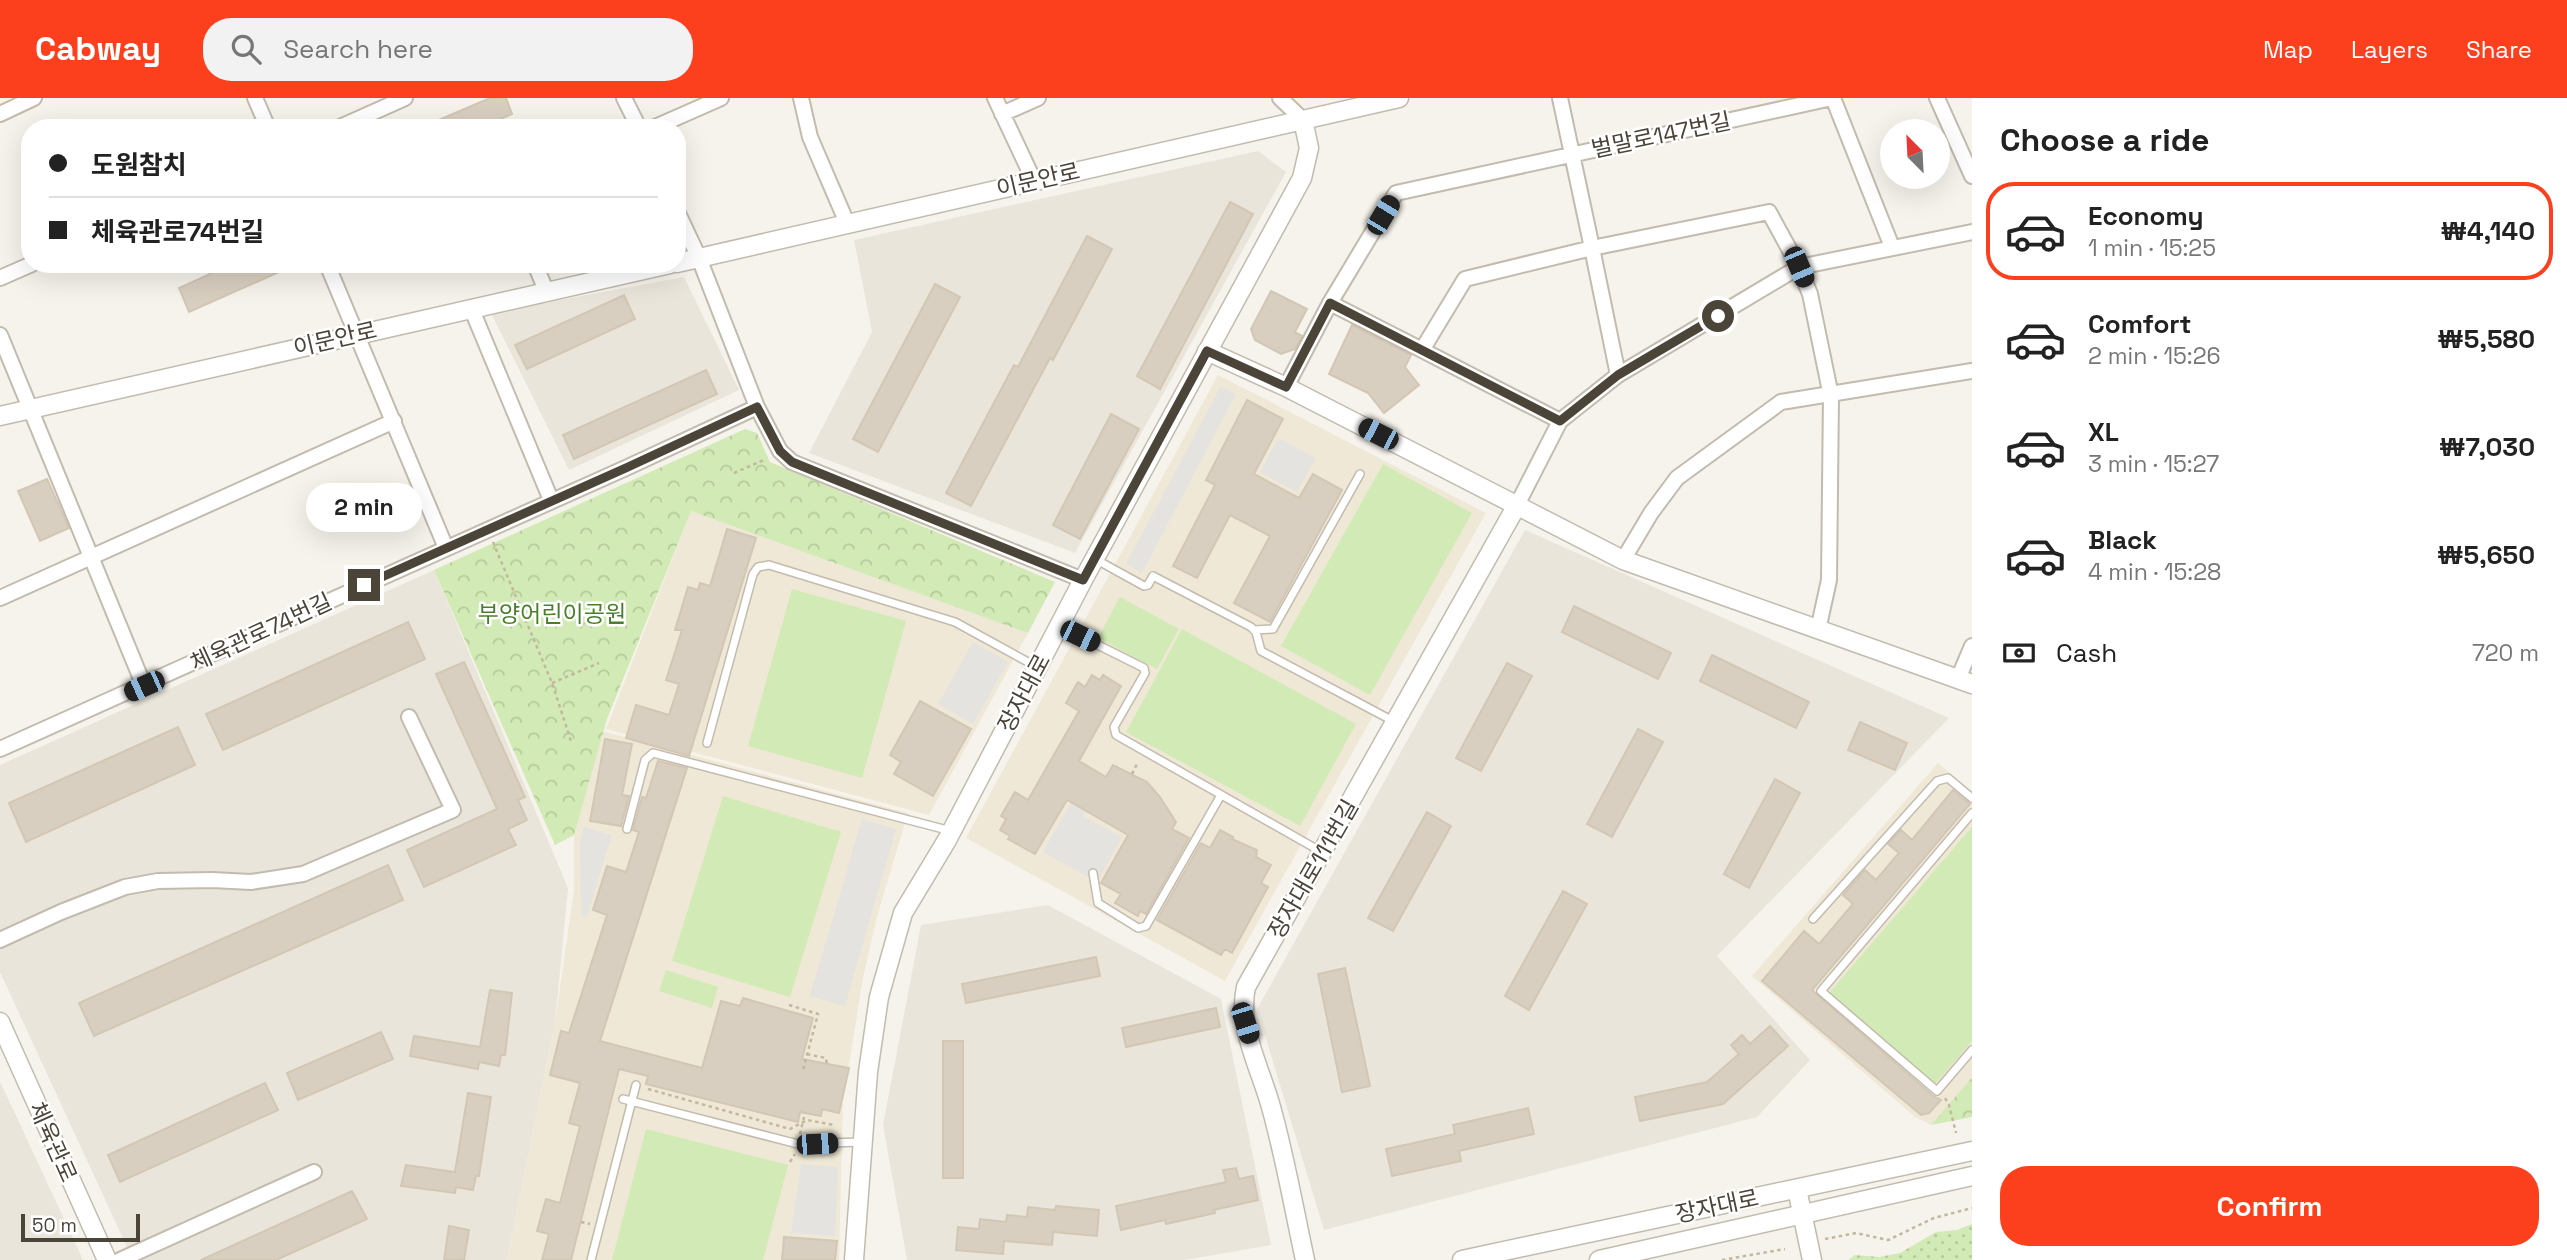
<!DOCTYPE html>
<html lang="en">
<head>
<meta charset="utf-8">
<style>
  body { margin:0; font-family:"Space Grotesk","Noto Sans KR",sans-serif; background:#f2f2f2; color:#222; height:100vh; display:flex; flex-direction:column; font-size:26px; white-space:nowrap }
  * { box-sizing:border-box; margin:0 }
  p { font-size:23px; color:#767676 }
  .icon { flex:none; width:38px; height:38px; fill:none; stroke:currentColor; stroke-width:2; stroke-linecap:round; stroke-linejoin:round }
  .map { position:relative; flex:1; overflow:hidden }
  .details { display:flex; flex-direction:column; background:#fff; width:595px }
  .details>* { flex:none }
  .guide { position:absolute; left:21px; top:21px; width:665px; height:154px; border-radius:28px; box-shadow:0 7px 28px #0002; display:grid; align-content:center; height:154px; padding:0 28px; background:#fff }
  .needle { width:46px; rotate:336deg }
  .tools { position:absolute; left:1880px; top:21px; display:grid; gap:14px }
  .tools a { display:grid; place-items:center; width:70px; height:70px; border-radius:50%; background:#fff; box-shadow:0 7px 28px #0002; font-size:35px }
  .scale { position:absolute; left:21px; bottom:18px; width:119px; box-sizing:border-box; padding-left:7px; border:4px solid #4b4439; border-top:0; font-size:19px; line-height:24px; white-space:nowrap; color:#4b4439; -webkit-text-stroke:5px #fff; paint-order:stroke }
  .end { position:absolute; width:32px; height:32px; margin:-16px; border:9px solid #4b4439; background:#fff; box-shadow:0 0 0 4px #fff }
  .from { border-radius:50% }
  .bubble { position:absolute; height:49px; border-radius:24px; background:#fff; box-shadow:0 7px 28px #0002; font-size:23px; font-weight:800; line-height:49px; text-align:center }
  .car { position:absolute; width:21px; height:42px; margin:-21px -10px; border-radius:9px; box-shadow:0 0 5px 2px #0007; background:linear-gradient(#222 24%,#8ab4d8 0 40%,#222 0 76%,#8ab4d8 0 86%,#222 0) }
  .guide b { display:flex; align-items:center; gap:24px; height:66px; font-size:26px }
  .guide b+b { border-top:2px solid #e0e0e0 }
  .guide i { width:18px; height:18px; background:#222 }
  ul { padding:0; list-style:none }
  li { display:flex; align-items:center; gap:21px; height:98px; margin:0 14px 10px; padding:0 14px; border:4px solid transparent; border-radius:28px }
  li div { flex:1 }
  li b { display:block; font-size:26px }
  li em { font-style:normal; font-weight:800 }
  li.active { border-color:#fc3f1d }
  li>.icon { width:63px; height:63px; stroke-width:1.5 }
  h2 { padding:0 28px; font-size:32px; line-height:84px }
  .pay { display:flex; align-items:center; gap:18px; height:77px; padding:0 28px; font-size:26px }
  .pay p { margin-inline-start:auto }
  .cta { display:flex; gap:14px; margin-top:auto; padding:14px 28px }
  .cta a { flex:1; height:80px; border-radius:28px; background:#fc3f1d; color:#fff; font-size:28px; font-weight:800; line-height:80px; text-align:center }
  header { display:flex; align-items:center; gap:42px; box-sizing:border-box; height:98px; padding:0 35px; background:#fc3f1d; color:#fff }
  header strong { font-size:33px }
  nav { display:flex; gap:38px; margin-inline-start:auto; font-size:24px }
  .search { width:490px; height:63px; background:#f2f2f2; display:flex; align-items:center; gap:18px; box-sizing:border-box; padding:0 24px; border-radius:28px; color:#767676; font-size:26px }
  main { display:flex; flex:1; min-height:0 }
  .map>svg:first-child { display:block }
</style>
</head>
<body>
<header>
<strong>Cabway</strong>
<div class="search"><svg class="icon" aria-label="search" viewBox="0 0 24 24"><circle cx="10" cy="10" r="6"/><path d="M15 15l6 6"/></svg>Search here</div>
<nav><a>Map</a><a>Layers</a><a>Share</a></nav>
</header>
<main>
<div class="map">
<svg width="1972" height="1162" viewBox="0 0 1972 1162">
  <defs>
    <pattern id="grass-dots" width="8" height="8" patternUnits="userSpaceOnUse" patternTransform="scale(1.75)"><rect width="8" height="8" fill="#d2eab5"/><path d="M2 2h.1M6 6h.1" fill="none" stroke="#b6ca9c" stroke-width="1.8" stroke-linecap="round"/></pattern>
    <pattern id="park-crowns" width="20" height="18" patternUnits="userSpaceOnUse" patternTransform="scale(1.75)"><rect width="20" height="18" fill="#d2eab5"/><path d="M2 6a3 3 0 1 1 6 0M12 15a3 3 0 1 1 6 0" fill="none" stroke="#b6ca9c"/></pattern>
  </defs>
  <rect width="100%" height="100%" fill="#f6f3ec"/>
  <path fill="#eae5da" d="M1258 53 1286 74 1075 455 809 355 872 234 854 142Z
    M684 179 739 292 569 372 491 215Z
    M1525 432 1949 620 1717 858 1810 962 1757 1019 1324 1132 1257 911Z
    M434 472 568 790 555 925 507 1162H133L0 874V667Z
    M1048 807 1221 901 1271 1147 1185 1162H907L883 1027 921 827Z
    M0 984 13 1011 83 1162H0Z"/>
  <path fill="#efe8d6" d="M1218 277 1486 415 1225 883 966 740Z
    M691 413 1028 535 929 717 606 631Z
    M602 633 908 715 878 815 863 879 843 1005 839 1162H507L555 925 574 792V737Z
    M1938 665 1972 694V979L1931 1027 1915 1019 1752 878Z"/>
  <path fill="url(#grass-dots)" d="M1972 1126V1162H1848L1855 1157 1879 1159 1900 1155 1936 1134 1957 1132Z"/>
  <path fill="url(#park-crowns)" d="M745 331 757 335 770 364 1055 484 1028 535 691 413 607 621 574 737 555 747 434 472Z
    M1972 979V1019L1931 1027Z"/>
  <path fill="#d2eab5" d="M1383 366 1472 415 1370 597 1281 548Z
    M792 491 906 523 862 680 748 648Z
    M1120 499 1179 531 1157 571 1098 540Z
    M1182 531 1356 626 1300 728 1126 634Z
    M723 698 841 734 790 899 672 863Z
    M1972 729V943L1935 986 1829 895Z
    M666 872 718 889 712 910 659 893Z
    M646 1031 788 1067 763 1162H612Z"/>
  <path fill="#e5e3e0" d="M1221 288 1236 296 1142 475 1126 466Z
    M1278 340 1316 360 1297 394 1260 374Z
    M973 544 1008 564 973 626 938 606Z
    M1073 701 1088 709 1083 718 1122 739 1097 784 1043 754Z
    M862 721 896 731 845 908 810 898Z
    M584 729 612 737 587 818 581 817 580 744Z
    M801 1066 838 1069 835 1138 791 1135Z"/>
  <path fill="#d8cfc1" stroke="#d3c7b4" stroke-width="2" d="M490 0H506L512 16 480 30H420Z
    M1230 104 1253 116 1160 291 1137 278Z
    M1087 138 1112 151 1053 262 1050 260 971 408 946 395 1014 267 1018 269Z
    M232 166H297L189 214 179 190Z
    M935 186 960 199 878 354 853 341Z
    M1271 193 1307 211 1295 234 1302 238 1295 251 1281 256 1255 242 1251 231Z
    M624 197 635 221 527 271 515 247Z
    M1352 227 1411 257 1405 269 1419 287 1384 315 1368 295 1329 276Z
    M706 272 717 296 574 361 563 337Z
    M1247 302 1283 321 1254 376 1299 400 1313 376 1342 392 1270 524 1234 505 1270 438 1230 417 1197 480 1173 468 1215 387 1206 382Z
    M1111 316 1139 331 1080 441 1053 427Z
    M47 381 69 430 40 443 18 393Z
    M727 431 756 440 689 658 626 640 636 607 669 617 679 586 666 582 682 532H675L688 489 698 492 700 485 710 488Z
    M1574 508 1671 555 1658 581 1562 534Z
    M408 524 425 561 223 652 206 616Z
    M1712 557 1809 604 1796 630 1700 583Z
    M464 564 525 699 518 702 527 722 508 731 516 747 424 789 407 752 497 711 436 576Z
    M1507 565 1532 578 1481 673 1456 660Z
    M1092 577 1100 582 1103 577 1121 588 1079 663 1106 679 1113 667 1147 684 1160 699 1176 724 1172 731 1189 740 1146 816 1140 813 1138 818 1115 805 1121 796 1101 785 1128 737 1067 702 1035 756 1008 741 1010 738 1000 732 1006 721 1001 718 1015 694 1028 702 1079 613 1066 605 1078 584 1085 589Z
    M920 603 971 631 933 698 894 676 901 664 890 657Z
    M1860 624 1907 645 1895 672 1848 652Z
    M178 629 195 667 26 744 9 705Z
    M1638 631 1663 644 1612 739 1587 726Z
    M605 641 632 646 622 697 629 698 621 728 590 723Z
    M658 663 687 670 600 943 702 970 721 903 740 908 743 900 813 920 802 961 849 970 839 1015 822 1011 821 1018 800 1014 798 1024 646 986 648 978 619 971 571 1162H542L549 1136 537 1133 546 1101 560 1105 580 1028 569 1025 580 985 550 977 561 933 569 935 607 817 593 812 607 768 626 774 639 734 633 732 642 699 646 700Z
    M1775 681 1800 695 1749 790 1724 776Z
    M1953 692 1970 706 1812 892 1933 998 1941 1002 1929 1015 1921 1017 1762 883 1804 833 1819 846 1853 806 1843 797 1865 772 1876 782 1899 755 1888 746 1901 732 1912 742Z
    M1427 714 1451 728 1393 833 1368 820Z
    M1220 732 1233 739 1232 741 1257 752 1256 759 1271 767 1261 785 1268 789 1232 855 1225 851 1221 857 1157 822 1201 745 1210 750Z
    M388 767 403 802 94 938 79 905Z
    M1563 793 1587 806 1529 912 1505 898Z
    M1096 859 1100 878 966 905 962 886Z
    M1345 870 1370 988 1342 994 1318 876Z
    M490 892 512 895 505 957H501L499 968 479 964 478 971 410 958 414 938 480 949Z
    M1216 910 1220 929 1126 949 1122 930Z
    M1770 928 1788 948 1723 1006 1640 1023 1635 999 1707 984 1739 956 1731 947 1742 937 1750 946Z
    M381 934 393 961 298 1002 287 975Z
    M943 943H963V1080H943Z
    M265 985 278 1012 120 1084 108 1057Z
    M468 995 491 999 479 1078H476L473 1092 456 1089 455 1095 401 1088 406 1067 455 1074Z
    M1528 1010 1534 1036 1459 1053 1461 1063 1392 1078 1386 1051 1455 1036 1453 1027Z
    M1236 1070 1239 1081 1253 1078 1258 1102 1214 1112 1215 1115 1166 1126 1165 1122 1121 1132 1116 1108 1226 1084 1223 1072Z
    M352 1093 367 1121 276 1162H201Z
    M1056 1108 1099 1112 1097 1138 1053 1134 1052 1147 1004 1143 1003 1156 956 1152 958 1129 979 1131 980 1121 1006 1124 1007 1117 1027 1119 1028 1109 1055 1112Z
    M449 1128 469 1132 464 1162H444Z
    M784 1139 837 1143 835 1162H782Z"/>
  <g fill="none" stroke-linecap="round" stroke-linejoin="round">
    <g stroke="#c2bbae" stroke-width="10">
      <path id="service" d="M1095 461 1144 488 1148 487 1153 478 1251 529 1256 534 1261 553 1395 624
        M1060 528 1144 570 1145 575 1114 629 1116 637 1320 753
        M1254 532 1273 531 1360 376
        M707 645 753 476 758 469 769 467 955 524 1037 569
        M1972 715 1821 893 1937 993 1972 952
        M627 731 645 662 653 655 951 733
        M1093 775 1098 805 1138 830 1146 828 1221 697
        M1813 821 1937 683 1948 680 1972 700
        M623 1001 798 1046 861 1044
        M591 1162 636 987"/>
    </g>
    <g stroke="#c2bbae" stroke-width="18">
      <path id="minor" d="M255 0 268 30
        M624 0 639 30
        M801 0 810 39 847 125
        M995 0 1034 83
        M1280 0 1303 22
        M1560 0 1592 150 1769 114 1799 169 1810 196 1831 298 1829 482 1818 532
        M1833 0 1892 149
        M1937 0 1972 78
        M0 16 34 0
        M1002 16 1038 0
        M338 30 405 0
        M653 30 721 0
        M327 166 446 450
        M535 166 547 195
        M0 180 32 166
        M1330 205 1422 252
        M472 212 551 402
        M0 237 144 588
        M1286 289 1330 205 1396 95 1832 0
        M757 309 780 353 792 364 1083 482
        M1560 323 1422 252 1465 181 1592 150 1618 277
        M1517 407 1560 323 1618 277 1799 169 1972 134
        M1623 462 1651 415 1677 380 1781 304 1972 273
        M0 500 394 323
        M1958 581 1972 548
        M0 651 628 369 757 309 699 160 677 113
        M0 842 61 814 125 789 158 783 212 782 251 784 303 776 453 712 409 619
        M120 1162 314 1074"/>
    </g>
    <g stroke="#c2bbae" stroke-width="21">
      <path id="tertiary" d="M677 165 1399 0
        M1207 253 1286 289 1623 462 1972 586
        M0 318 670 166
        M0 924 107 1162
        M1797 1091 1812 1162
        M854 1162 868 974 879 899 903 815 947 742 1083 482 1302 80 1309 50 1303 22
        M1305 1162C1294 1111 1285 1059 1271 1009 1261 972 1237 929 1246 889L1517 407
        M1462 1162 1972 1053
        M1599 1162 1972 1078"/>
    </g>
    <path stroke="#c4b79f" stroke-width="2.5" stroke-dasharray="3.5 3.5" stroke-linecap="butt" d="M734 375 766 361
      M493 444 552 585 571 643
      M552 585 599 565
      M1132 676 1138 664
      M789 907 818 916 803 972
      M807 956 826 960 827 967
      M648 991 790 1031 807 1022 834 1027
      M1945 1000 1949 1007 1956 1035
      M800 1036 805 1015
      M790 1064 795 1056
      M581 1124 590 1126
      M1825 1141 1856 1135 1888 1142 1934 1120 1972 1110
      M1722 1162 1785 1151"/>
    <use href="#service" stroke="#fff" stroke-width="7"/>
    <use href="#minor" stroke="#fff" stroke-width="14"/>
    <use href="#tertiary" stroke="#fff" stroke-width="18"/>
  </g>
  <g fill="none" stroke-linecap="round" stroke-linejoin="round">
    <path stroke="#4b4439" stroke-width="9" d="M364 487 628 369 757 309 780 353 792 364 1083 482 1207 253 1286 289 1330 205 1560 323 1618 277 1718 218"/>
  </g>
  <g text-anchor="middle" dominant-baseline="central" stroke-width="5" stroke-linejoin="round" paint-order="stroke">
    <g font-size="23" fill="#4b4439" stroke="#fff">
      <text transform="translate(1661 37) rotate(-12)">벌말로147번길</text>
      <text transform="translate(1038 82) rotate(-13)">이문안로</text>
      <text transform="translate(335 241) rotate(-13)">이문안로</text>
      <text transform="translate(261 534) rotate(-25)">체육관로74번길</text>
      <text transform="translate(1024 595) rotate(-62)">장자대로</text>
      <text transform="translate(1313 771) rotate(-60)">장자대로111번길</text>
      <text transform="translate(53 1044) rotate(66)">체육관로</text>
      <text transform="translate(1717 1108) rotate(-12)">장자대로</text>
    </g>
    <g font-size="23" fill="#4a7f2a" stroke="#fff">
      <text x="552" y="516">부양어린이공원</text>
    </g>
  </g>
</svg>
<div class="tools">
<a><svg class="needle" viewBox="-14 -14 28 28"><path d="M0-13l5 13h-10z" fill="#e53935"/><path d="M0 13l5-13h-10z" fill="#767676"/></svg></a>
</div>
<div class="scale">50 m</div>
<i class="end from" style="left:1718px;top:218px"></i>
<i class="end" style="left:364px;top:487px"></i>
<div class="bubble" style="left:306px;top:385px;width:116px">2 min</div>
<i class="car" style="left:1383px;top:117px;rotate:31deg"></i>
<i class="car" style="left:1799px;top:169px;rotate:157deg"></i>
<i class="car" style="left:1378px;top:336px;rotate:297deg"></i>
<i class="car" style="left:1080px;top:538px;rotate:116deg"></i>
<i class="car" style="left:144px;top:588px;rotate:246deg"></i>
<i class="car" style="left:1245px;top:925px;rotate:162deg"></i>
<i class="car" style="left:817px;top:1046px;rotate:87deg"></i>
<div class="guide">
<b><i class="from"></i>도원참치</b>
<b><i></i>체육관로74번길</b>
</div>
</div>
<section class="details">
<h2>Choose a ride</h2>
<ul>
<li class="active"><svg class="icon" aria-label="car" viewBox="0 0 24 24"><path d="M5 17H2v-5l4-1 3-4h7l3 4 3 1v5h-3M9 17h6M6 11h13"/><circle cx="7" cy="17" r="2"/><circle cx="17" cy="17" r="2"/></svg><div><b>Economy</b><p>1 min · 15:25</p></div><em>₩4,140</em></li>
<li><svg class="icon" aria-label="car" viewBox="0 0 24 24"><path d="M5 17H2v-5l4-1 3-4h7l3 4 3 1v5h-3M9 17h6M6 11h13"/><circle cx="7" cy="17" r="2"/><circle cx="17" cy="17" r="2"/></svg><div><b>Comfort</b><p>2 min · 15:26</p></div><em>₩5,580</em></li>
<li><svg class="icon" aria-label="car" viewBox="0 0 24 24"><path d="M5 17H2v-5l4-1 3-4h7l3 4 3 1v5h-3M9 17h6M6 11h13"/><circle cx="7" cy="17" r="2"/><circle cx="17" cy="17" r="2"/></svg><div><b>XL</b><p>3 min · 15:27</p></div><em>₩7,030</em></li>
<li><svg class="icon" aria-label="car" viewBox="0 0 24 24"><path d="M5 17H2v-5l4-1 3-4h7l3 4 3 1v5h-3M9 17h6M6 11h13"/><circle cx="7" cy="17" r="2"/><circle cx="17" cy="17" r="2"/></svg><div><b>Black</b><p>4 min · 15:28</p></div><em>₩5,650</em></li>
</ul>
<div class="pay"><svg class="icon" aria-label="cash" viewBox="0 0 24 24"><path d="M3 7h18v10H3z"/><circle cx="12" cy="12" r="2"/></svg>Cash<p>720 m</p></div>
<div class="cta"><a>Confirm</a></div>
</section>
</main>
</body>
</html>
